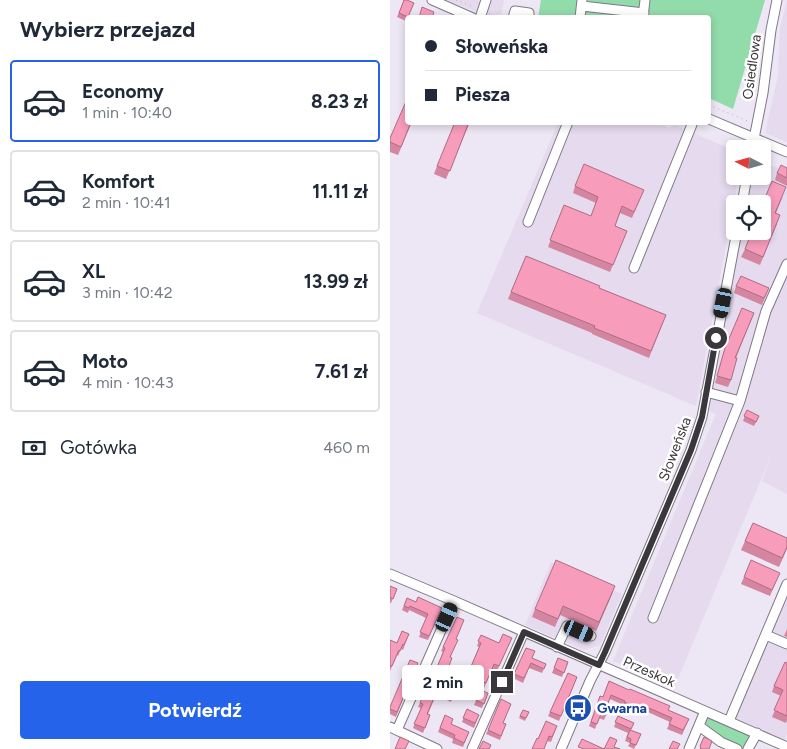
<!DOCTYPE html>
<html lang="pl">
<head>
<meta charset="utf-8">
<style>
  body { margin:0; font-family:Figtree,sans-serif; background:#f2f2f3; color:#1f2937; height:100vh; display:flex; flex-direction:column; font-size:19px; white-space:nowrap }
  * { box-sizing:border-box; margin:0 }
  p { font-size:16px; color:#747a83 }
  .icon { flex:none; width:28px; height:28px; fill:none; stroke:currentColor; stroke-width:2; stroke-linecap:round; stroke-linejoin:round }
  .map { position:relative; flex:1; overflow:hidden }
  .panel { display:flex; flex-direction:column; background:#fff; width:390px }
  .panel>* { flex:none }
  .guide { position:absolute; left:15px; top:15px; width:306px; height:110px; border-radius:5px; box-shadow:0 2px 8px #0003; display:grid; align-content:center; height:110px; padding:0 20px; background:#fff }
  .needle { width:32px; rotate:276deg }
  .controls { position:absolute; left:336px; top:140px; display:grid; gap:10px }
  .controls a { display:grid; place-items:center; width:45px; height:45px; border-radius:5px; background:#fff; box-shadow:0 2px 8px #0003; font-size:25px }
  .end { position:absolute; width:22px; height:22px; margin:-11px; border:6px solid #3b383d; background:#fff; box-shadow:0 0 0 2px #fff }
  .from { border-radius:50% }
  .bubble { position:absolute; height:35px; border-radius:5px; background:#fff; box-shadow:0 2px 8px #0003; font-size:16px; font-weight:700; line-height:35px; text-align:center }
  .car { position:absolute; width:15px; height:30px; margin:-15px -8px; border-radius:6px; box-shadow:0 0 4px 1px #0007; background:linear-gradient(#222 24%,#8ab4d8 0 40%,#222 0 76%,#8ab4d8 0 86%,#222 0) }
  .guide b { display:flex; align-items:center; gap:18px; height:48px; font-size:19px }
  .guide b+b { border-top:1px solid #e0e1e3 }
  .guide i { width:12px; height:12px; background:#1f2937 }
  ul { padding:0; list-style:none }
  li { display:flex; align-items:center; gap:15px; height:82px; margin:0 10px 8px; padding:0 10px; border:2px solid #e0e1e3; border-radius:5px }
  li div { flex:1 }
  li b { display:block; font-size:19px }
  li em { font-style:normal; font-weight:700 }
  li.current { border-color:#2563eb }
  li>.icon { width:45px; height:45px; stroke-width:1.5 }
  h2 { padding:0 20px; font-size:22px; line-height:60px }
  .pay { display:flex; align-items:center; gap:12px; height:55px; padding:0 20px; font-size:19px }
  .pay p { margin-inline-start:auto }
  .primary-button { display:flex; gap:10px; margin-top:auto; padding:10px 20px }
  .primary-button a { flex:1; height:58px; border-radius:5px; background:#2563eb; color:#fff; font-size:20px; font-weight:700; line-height:58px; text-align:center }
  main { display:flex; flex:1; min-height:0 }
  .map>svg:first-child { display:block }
</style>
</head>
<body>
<main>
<section class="panel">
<h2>Wybierz przejazd</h2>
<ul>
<li class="current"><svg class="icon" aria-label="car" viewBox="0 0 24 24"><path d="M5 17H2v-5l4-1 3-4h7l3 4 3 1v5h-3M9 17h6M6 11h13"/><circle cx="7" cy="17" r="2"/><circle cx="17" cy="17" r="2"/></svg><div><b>Economy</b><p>1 min · 10:40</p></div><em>8.23 zł</em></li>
<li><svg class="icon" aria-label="car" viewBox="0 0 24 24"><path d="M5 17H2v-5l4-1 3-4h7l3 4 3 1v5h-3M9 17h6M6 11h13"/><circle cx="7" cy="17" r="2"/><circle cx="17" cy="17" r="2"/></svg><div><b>Komfort</b><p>2 min · 10:41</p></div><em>11.11 zł</em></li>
<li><svg class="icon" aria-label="car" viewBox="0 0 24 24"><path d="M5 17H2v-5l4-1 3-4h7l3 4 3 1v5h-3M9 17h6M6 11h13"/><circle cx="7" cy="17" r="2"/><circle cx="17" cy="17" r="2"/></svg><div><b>XL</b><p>3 min · 10:42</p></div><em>13.99 zł</em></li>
<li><svg class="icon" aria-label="car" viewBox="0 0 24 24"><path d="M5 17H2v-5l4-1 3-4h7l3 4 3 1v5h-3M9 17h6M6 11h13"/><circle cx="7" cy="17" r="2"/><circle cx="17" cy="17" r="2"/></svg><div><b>Moto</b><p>4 min · 10:43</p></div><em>7.61 zł</em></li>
</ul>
<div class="pay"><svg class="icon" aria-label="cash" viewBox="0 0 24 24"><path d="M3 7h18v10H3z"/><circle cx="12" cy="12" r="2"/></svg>Gotówka<p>460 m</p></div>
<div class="primary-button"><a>Potwierdź</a></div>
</section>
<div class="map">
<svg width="397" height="749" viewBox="0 0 397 749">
  <rect width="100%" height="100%" fill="#ede6f4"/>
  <path fill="#e5daee" d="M56 0H114L111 17H100Z
    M397 0V142L375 133 388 76 390 28Z
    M267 122 279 128 285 125 345 151V176H349L306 406 87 313 168 123Z
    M373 162 397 172V494L372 481 382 453 285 686 223 661 326 414 318 410 351 231H372V204H356L361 176H372Z
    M161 562 232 594 210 645 194 650 135 625Z
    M397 595V733L394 741 344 718Z"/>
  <path fill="#92dbab" d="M151 0H375L343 109 319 98V18H148Z
    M320 718 360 736 355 748C338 743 326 736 315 723L317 719Z"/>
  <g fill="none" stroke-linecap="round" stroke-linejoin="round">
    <g stroke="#7f7985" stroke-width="11">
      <path id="minor" d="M42 0 83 18
        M192 6 254 13
        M253 17 255 0
        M90 18 96 0
        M123 18 125 11 139 13V18
        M190 18 192 0
        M319 119 397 152
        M362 149 373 93 381 30 387 0
        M352 204 357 176
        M138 222 178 122
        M244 268 303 122
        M350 401 376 311 397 264
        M0 574 64 601 397 747
        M263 618 350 401 316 392
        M376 635 397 644
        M167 647 177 626 201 636
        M339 721 397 584
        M309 726 331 742 347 749
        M0 727 47 749
        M7 730 64 601
        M82 749 134 632
        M171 749 200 681 215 652 301 450 312 417 347 231
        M299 749 315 711
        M358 749 367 733"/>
    </g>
    <path stroke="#b2adb8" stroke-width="1" stroke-dasharray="1 4" stroke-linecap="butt" d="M66 0 84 7
      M99 14 109 18
      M319 105 360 122"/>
    <use href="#minor" stroke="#fff" stroke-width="9"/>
  </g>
  <path fill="#d486a1" d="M14 0 24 3 16 21 7 17Z
    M18 122H22L8 155 0 152V138Z
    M80 122 56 179 44 174 47 166Z
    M397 168V186L385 180 387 173Z
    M185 186 251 197 242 218 230 213 225 226 237 231 220 272 158 247 174 205 201 216 206 203 183 193Z
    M393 196 386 213 387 224 370 265 351 257 355 249Z
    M136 256 209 288 276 315 259 358 202 334V333L118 299Z
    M346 286 379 288 372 305 344 293Z
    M364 313 346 358 341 380 338 387 325 383 335 348Z
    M357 410 369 416 364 426 353 421Z
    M397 538V549L389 567 351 550 355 541Z
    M354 577 387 579 380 596 351 584Z
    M0 586 7 589 1 603H0Z
    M222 594 206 631 170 615 165 627 142 617 145 609Z
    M17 598 26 602 52 608 38 640 29 637 36 618 19 610 18 613 12 610Z
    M397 629V637L394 636Z
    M19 634 13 650 11 649 8 656 7 655 0 671V640L7 643Z
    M91 635 109 643 120 642 107 671 102 669 94 688 86 684 88 678 78 673 89 647 87 646Z
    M66 639 52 686 65 691 61 702 46 695 38 714 40 715 33 733 23 728 31 708 28 707 37 688 38 683 45 672 53 652 51 651 53 647Z
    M142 658 156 664 152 673 139 668 133 683 123 678 124 674Z
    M168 658 178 662 172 677 162 673Z
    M28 663 6 717 0 714V707Z
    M397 663V720L396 723 382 717 391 696 382 692 384 686Z
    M187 677 169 721 158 716 160 712Z
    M219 681 278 710 299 719 292 735 277 729 280 722 251 709 249 713 240 710 232 707 233 705 220 699 216 709 218 710 214 720 209 718 205 729 199 726 210 696 213 697Z
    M98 693 92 708 84 705 86 700Z
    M77 709 89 715 84 728 72 722Z
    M133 710 139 712 135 721 129 718Z
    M55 715 61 724 79 732 73 747 62 743 63 739 48 732Z
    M228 716 244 723 241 730 251 734 244 749 238 746 240 743 235 741 238 733 224 727Z
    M113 723 116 724 110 740 96 734 98 730Z
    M167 726 161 742 148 739Z"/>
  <path fill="#ad6d83" d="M225 586 222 594 206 631 209 622Z"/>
  <path fill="#f79cbb" stroke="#ad6d83" d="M14 0H17L24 3 18 17 9 13Z
    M32 7 44 12 42 18H29Z
    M18 97V122H21L11 147 0 142V138Z
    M65 122H79L60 171 47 166Z
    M194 164 254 190 244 212 232 206 225 226 237 231 223 265 160 240 174 205 201 216 208 197 185 186Z
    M391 165 397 168V178L387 173Z
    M382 181 396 187 385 213 390 215 373 257 355 249 362 231H372V205Z
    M136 256 210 286 209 288 276 315 261 351 204 328 205 326 121 292Z
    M351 276 379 288 374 298 346 286Z
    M352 308 364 313 345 358H347L341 380 327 376 335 348Z
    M357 410 369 416 366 422 354 416Z
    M363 523 397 538V547L392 558 355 541Z
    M166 560 225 586 209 622 173 606 168 619 145 609Z
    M361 560 390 573 382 590 354 577Z
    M0 586 7 589 3 599 0 597Z
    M28 597 52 608 39 636 30 632 38 614 20 606 19 608 14 606 17 598 26 602Z
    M67 617 74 620 66 639 68 640 60 657 62 658 55 676H56L52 686 65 691 62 697 47 691 37 714 40 715 35 728 24 724 33 704 30 703 43 671 45 672 55 648 53 647Z
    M12 631 19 634 14 645 13 644 10 651 9 650 2 666 0 665V640L7 643Z
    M113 634 122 638 109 666 104 664 96 683 87 680 90 673 80 669 91 643 88 641 91 635 109 643Z
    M136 648 145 651 142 658 156 664 154 669 141 663 134 678 124 674Z
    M168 658 178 662 174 673 164 668Z
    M20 660 28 663 7 712 0 709V707Z
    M395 662 397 663V716L384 710 393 690 384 686Z
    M178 673 187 677 171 716 160 712Z
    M219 681 239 690 240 689 280 706 278 710 299 719 293 730 279 724 282 718 252 705 251 709 242 705 234 702 235 701 221 695 216 709 218 710 215 716 211 714 207 724 201 722 210 696 213 697Z
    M90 690 98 693 94 704 86 700Z
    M111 699 121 704 113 723 116 724 111 736 98 730Z
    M77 709 89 715 85 723 73 718Z
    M133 710 139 712 136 718 130 716Z
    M55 715 63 719 61 724 79 732 74 743 64 738 65 735 50 728Z
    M228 716 244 723 241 729 225 722Z
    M156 721 167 726 162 737 159 736 154 749H142L147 738 148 739Z
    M240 730 251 734 246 745 240 743 241 739 237 737Z
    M10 737 19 741 15 749H5Z
    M220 737 227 740 224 747 230 749H214Z
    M314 737 322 741 319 749H310L311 747 310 746Z
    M192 739 214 749H194L188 747Z
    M93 741 101 745 99 749H89Z
    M283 741 290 744 287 749H279Z"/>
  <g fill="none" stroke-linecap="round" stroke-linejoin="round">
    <path stroke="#3b383d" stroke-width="6" d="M112 682 134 632 209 665 215 652 301 450 312 417 326 338"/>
  </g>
  <defs>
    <g id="bus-disc" transform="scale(1.4375)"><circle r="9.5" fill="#1a4fb4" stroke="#fff"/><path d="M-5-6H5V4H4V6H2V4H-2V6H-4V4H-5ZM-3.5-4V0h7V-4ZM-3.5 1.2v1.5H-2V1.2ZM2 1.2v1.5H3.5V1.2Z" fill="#fff"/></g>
  </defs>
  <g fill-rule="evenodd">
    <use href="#bus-disc" x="188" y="708"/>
  </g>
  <g text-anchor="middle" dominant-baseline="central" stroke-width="5" stroke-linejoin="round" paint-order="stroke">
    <g font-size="14" fill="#3b383d" stroke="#fff">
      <text transform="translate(362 67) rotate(-82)">Osiedlowa</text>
      <text transform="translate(285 449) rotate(-69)">Słoweńska</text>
      <text transform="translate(259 672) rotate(24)">Przeskok</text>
    </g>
    <g font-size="14" font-weight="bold" fill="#164399" stroke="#fff" text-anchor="start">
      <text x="207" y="708">Gwarna</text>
    </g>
  </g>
</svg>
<div class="controls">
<a><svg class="needle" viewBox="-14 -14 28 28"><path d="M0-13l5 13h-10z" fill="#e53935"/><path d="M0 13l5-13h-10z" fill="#747a83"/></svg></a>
<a><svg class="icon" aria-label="locate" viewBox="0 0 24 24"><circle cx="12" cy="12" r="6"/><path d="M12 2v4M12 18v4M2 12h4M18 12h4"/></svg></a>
</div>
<i class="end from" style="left:326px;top:338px"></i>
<i class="end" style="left:112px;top:682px"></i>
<div class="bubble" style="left:12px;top:665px;width:82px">2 min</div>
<i class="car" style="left:333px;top:303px;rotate:191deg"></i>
<i class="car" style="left:57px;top:617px;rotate:24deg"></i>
<i class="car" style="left:189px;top:631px;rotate:113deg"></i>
<div class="guide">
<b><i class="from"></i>Słoweńska</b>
<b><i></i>Piesza</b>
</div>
</div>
</main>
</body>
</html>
